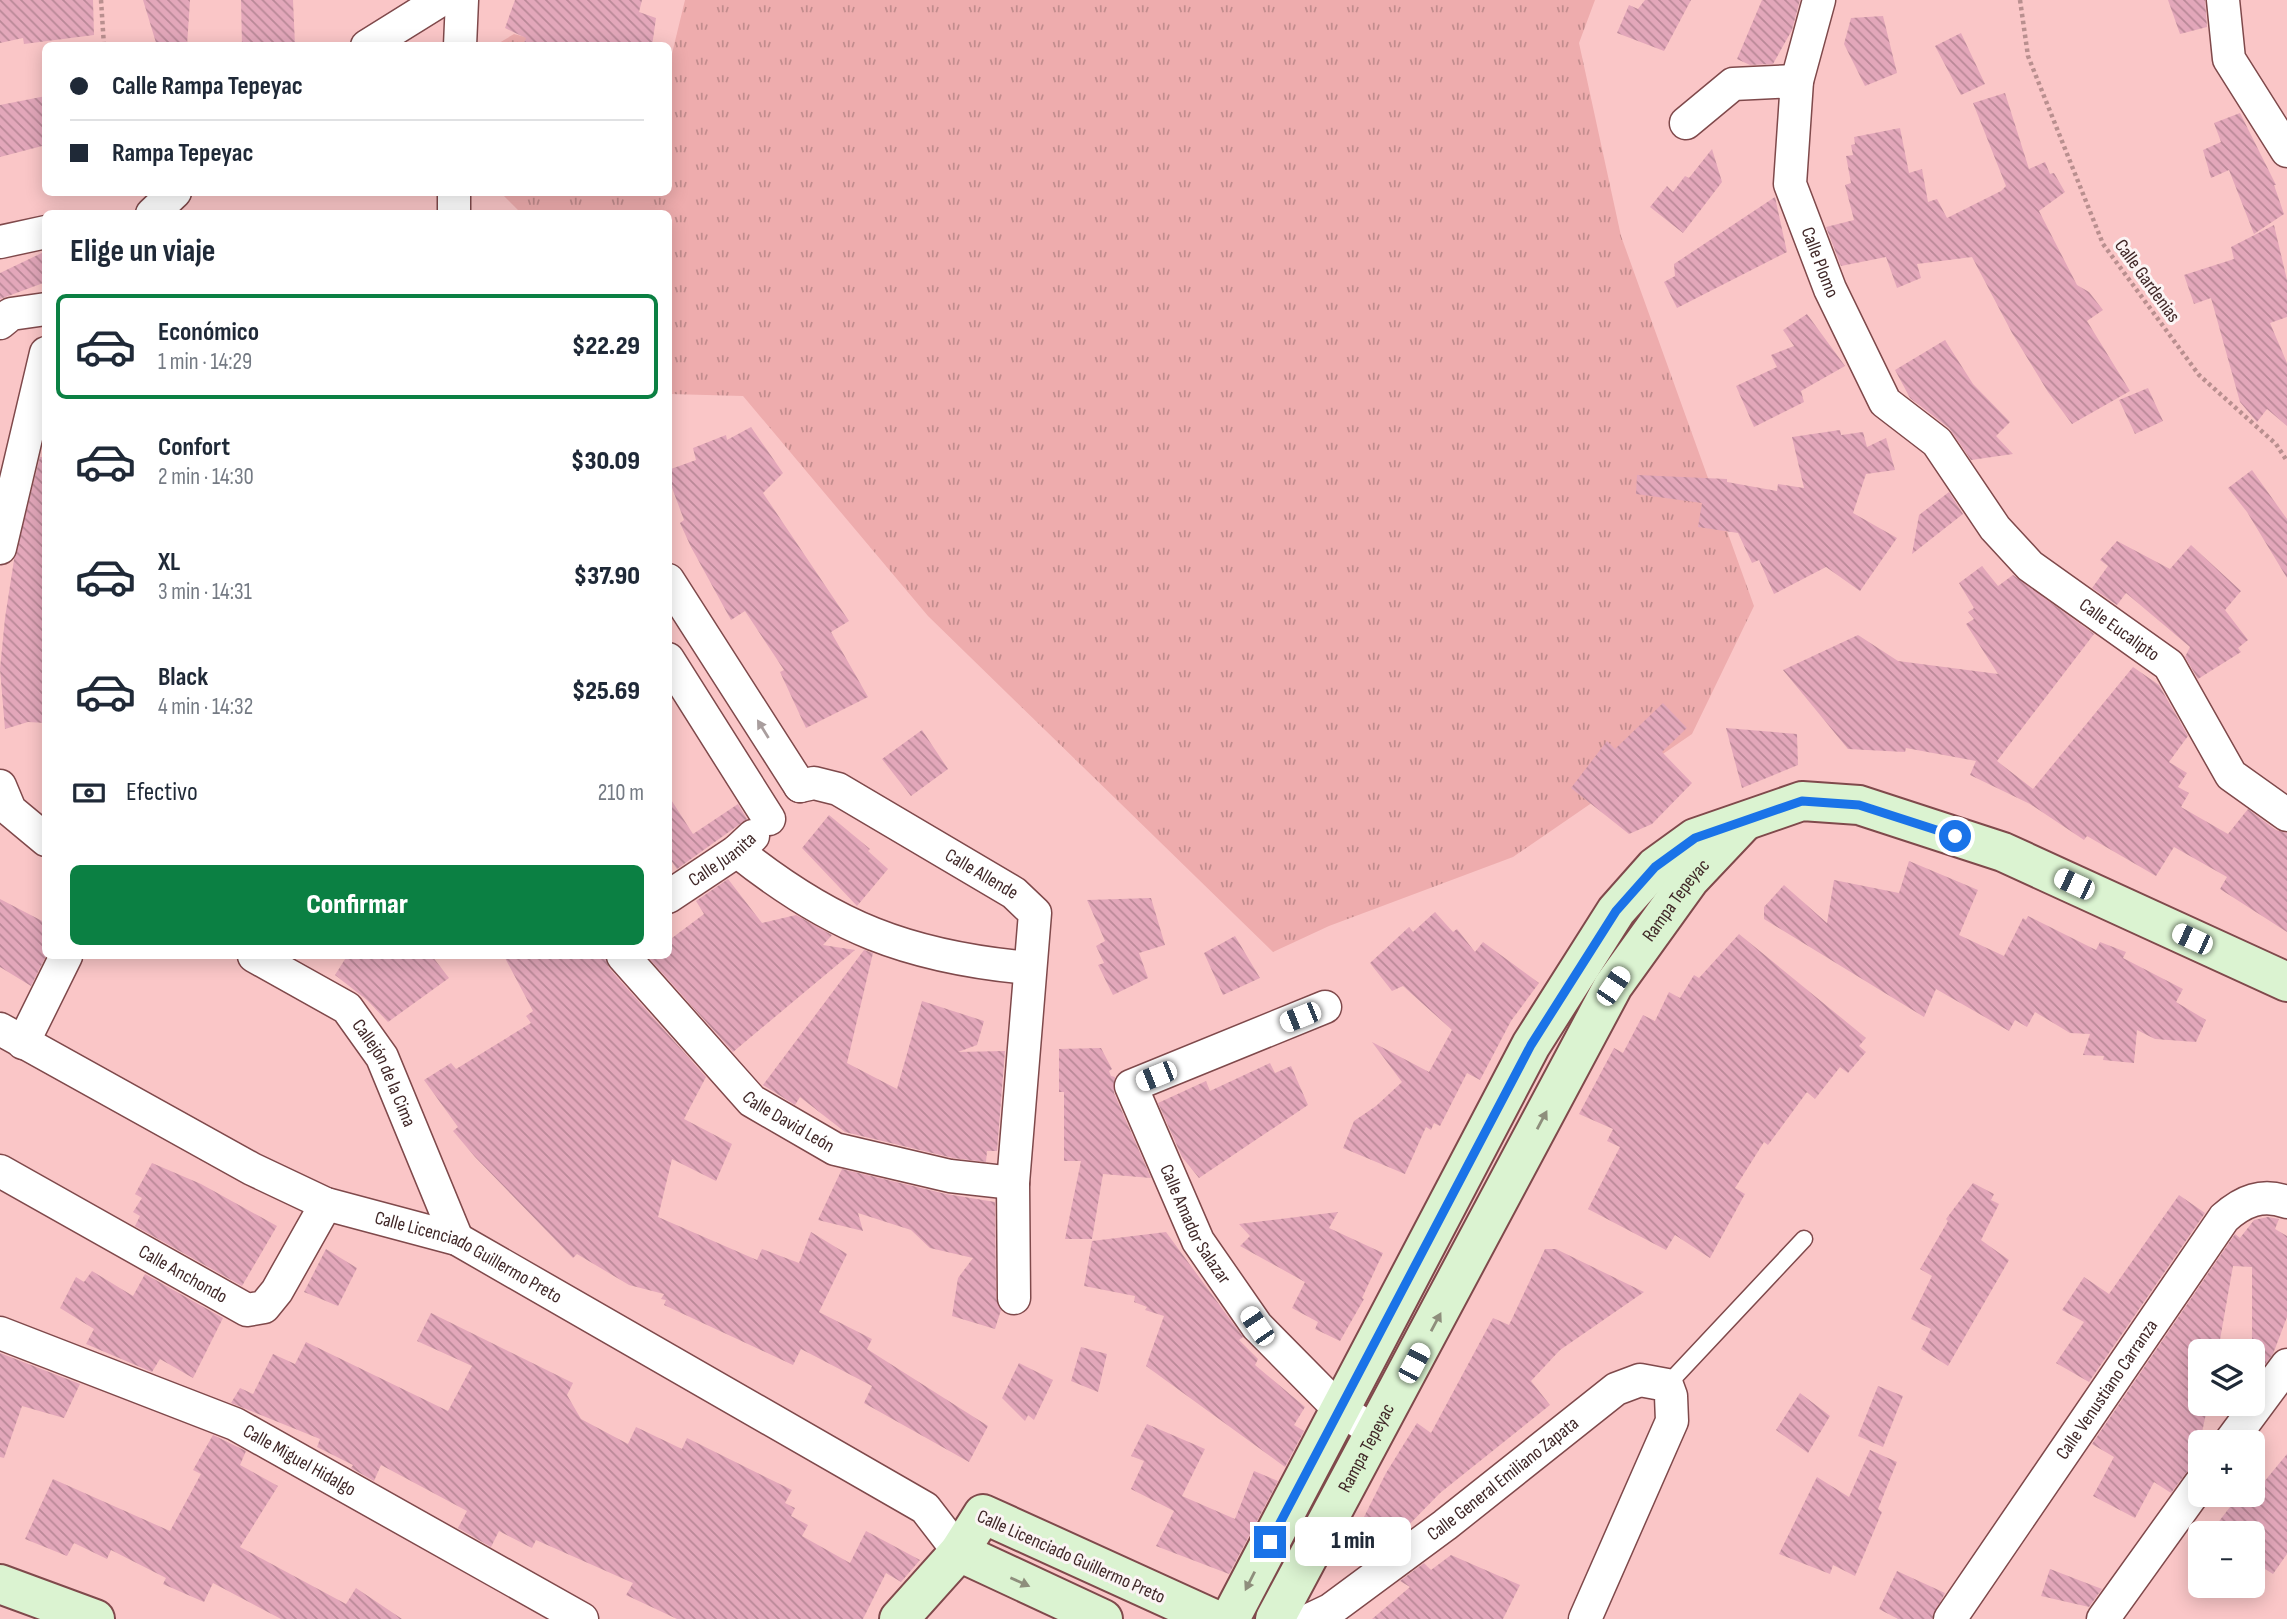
<!DOCTYPE html>
<html lang="es">
<head>
<meta charset="utf-8">
<style>
  body { margin:0; font-family:"Sofia Sans Condensed",sans-serif; background:#f6f6f7; color:#1f2937; height:100vh; display:flex; flex-direction:column; font-size:26px; white-space:nowrap }
  * { box-sizing:border-box; margin:0 }
  p { font-size:23px; color:#747a83 }
  .icon { flex:none; width:38px; height:38px; fill:none; stroke:currentColor; stroke-width:2; stroke-linecap:round; stroke-linejoin:round }
  .map { position:relative; flex:1; overflow:hidden }
  .panel { position:absolute; left:42px; top:210px; width:630px; height:749px; display:flex; flex-direction:column; background:#fff; border-radius:10px; box-shadow:0 4px 18px #0003 }
  .panel>* { flex:none }
  .hud { position:absolute; left:42px; top:42px; width:630px; height:154px; border-radius:10px; box-shadow:0 4px 18px #0003; display:grid; align-content:center; height:154px; padding:0 28px; background:#fff }
  .tools { position:absolute; left:2188px; top:1339px; display:grid; gap:14px }
  .tools a { display:grid; place-items:center; width:77px; height:77px; border-radius:10px; background:#fff; box-shadow:0 4px 18px #0003; font-size:35px }
  .end { position:absolute; width:32px; height:32px; margin:-16px; border:9px solid #1a73e8; background:#fff; box-shadow:0 0 0 4px #fff }
  .from { border-radius:50% }
  .bubble { position:absolute; height:49px; border-radius:10px; background:#fff; box-shadow:0 4px 18px #0003; font-size:23px; font-weight:800; line-height:49px; text-align:center }
  .car { position:absolute; width:21px; height:42px; margin:-21px -10px; border-radius:9px; box-shadow:0 0 5px 2px #0007; background:linear-gradient(#fff 24%,#345 0 40%,#fff 0 76%,#345 0 86%,#fff 0) }
  .hud b { display:flex; align-items:center; gap:24px; height:66px; font-size:26px }
  .hud b+b { border-top:2px solid #e0e1e3 }
  .hud i { width:18px; height:18px; background:#1f2937 }
  ul { padding:0; list-style:none }
  li { display:flex; align-items:center; gap:21px; height:105px; margin:0 14px 10px; padding:0 14px; border:4px solid transparent; border-radius:10px }
  li div { flex:1 }
  li b { display:block; font-size:26px }
  li em { font-style:normal; font-weight:800 }
  li.active { border-color:#0b8043 }
  li>.icon { width:63px; height:63px; stroke-width:1.5 }
  h2 { padding:0 28px; font-size:32px; line-height:84px }
  .pay { display:flex; align-items:center; gap:18px; height:77px; padding:0 28px; font-size:26px }
  .pay p { margin-inline-start:auto }
  .cta { display:flex; gap:14px; margin-top:auto; padding:14px 28px }
  .cta a { flex:1; height:80px; border-radius:10px; background:#0b8043; color:#fff; font-size:28px; font-weight:800; line-height:80px; text-align:center }
  .map>svg:first-child { display:block }
</style>
</head>
<body>
<div class="map">
<svg width="2287" height="1619" viewBox="0 0 2287 1619">
  <defs>
    <pattern id="grass-tufts" width="24" height="20" patternUnits="userSpaceOnUse" patternTransform="scale(1.75)"><rect width="24" height="20" fill="#eeacad"/><path d="M3 7l-1-3M5 7V3M7 7l1-3M15 17l-1-3M17 17v-4M19 17l1-3" fill="none" stroke="#c28c8d"/></pattern>
    <pattern id="building-back-hatch" width="6" height="6" patternUnits="userSpaceOnUse" patternTransform="scale(1.75)"><rect width="6" height="6" fill="#e3a7ba"/><path d="M-1 5l2 2M0 0l6 6M5-1l2 2" fill="none" stroke="#b98897"/></pattern>
  </defs>
  <rect width="100%" height="100%" fill="#fac6c7"/>
  <path fill="url(#grass-tufts)" d="M685 0H1595L1579 43 1621 236 1754 606 1692 734 1513 857 1329 926 1273 952 928 616 743 396 669 394 668 214 521 213 501 193 668 192 669 66Z
    M514 34 555 45 494 46Z"/>
  <path fill="url(#building-back-hatch)" d="M0 0H93L94 35 24 44 23 38 0 43Z
    M143 0H190L187 46H157Z
    M241 0H293L295 46H242Z
    M515 0H642L639 12 656 18 652 46H523L526 38 505 28Z
    M1645 0H1691L1664 51 1617 33 1629 5 1638 9Z
    M1762 0H1800L1792 30 1773 64 1750 65 1737 59Z
    M2168 0H2205L2207 27 2180 34Z
    M1883 16 1897 73 1865 86 1844 44 1851 18Z
    M1961 33 1985 84 1961 95 1935 46Z
    M2005 93 2029 169 2045 162 2050 174 2054 173 2065 192 2039 211 2077 285 2089 292 2103 310 2087 321 2130 391 2072 424 2048 392 2012 333 1972 257 1917 264 1921 278 1897 288 1886 257 1841 266 1826 227 1854 220 1845 185 1851 183 1846 156 1853 155 1851 145 1855 144 1854 137 1900 128 1909 173 1922 169 1928 202 1937 199 1947 218 2001 191 2006 186 1973 103Z
    M46 96V145L0 157V105Z
    M2240 113 2276 185H2274L2284 214 2254 234 2229 170 2211 178 2203 150 2221 142 2214 123Z
    M1712 149 1722 182 1683 233 1650 207 1667 186 1673 192 1685 176 1689 178Z
    M1775 197 1787 252 1677 308 1664 282 1675 276 1674 264Z
    M2274 225 2287 280V317L2270 323 2287 363V426L2267 409 2257 422 2240 402 2211 298 2194 304 2184 275 2234 259 2231 247Z
    M46 251V282L0 299V273Z
    M1807 314 1845 366 1801 391 1804 402 1754 427 1736 386 1777 367 1771 355 1794 346 1783 330Z
    M1945 340 1973 384 2010 422 1996 436 2013 454 1971 460 1949 428 1910 398 1895 370Z
    M2148 388 2163 421 2135 434 2119 400Z
    M751 427 783 473 763 493 849 621 831 632 868 697 806 728 780 672 784 670 745 611 731 620 691 547 680 523 684 520 668 477V470L696 460 693 448 726 435 727 440Z
    M1840 430 1841 435 1863 432 1867 447 1886 438 1895 470 1866 474 1853 513 1897 538 1860 591 1826 567 1774 594 1759 560 1752 563 1738 533 1698 527 1702 503 1636 494 1637 475 1727 479V482L1777 491 1778 484 1804 488 1792 437Z
    M40 457H46V599H43L46 723 28 722 5 729 0 669 5 618 14 560Z
    M2252 470 2287 519V578L2247 512 2228 488Z
    M1949 492 1963 514 1912 554 1919 515Z
    M2117 541 2170 569 2191 545 2241 591 2225 610 2248 640 2238 648 2241 652 2198 679 2185 657 2190 647 2126 593 2117 605 2092 588 2108 566 2100 560Z
    M1982 566 1998 586 2013 575 2094 634 1997 761 2033 789 2133 667 2159 685 2188 736 2169 762 2187 773 2178 787 2189 793 2181 807 2228 834 2248 809 2276 830 2287 833V932L2220 889 2227 877 2174 847 2156 876 2087 836 2084 840 2030 804 1970 775 1976 761 1906 748 1905 752 1848 749 1783 670 1858 635 1898 661 1998 674 1966 624 1974 619 1968 612 1974 608 1959 583Z
    M1663 703 1687 728 1662 752 1692 783 1652 824 1629 834 1571 788 1607 741 1615 749Z
    M1726 728 1797 734 1798 765 1742 788Z
    M922 730 948 769 911 796 882 759Z
    M668 795 693 834 738 804 747 819 677 869 668 856Z
    M829 815 870 849 868 851 888 869 857 906 802 848Z
    M1909 861 1978 890 1959 935 2004 956 2023 918 2026 920 2028 916 2096 950 2100 942 2126 952 2123 958 2183 989 2176 1002 2206 1020 2196 1042 2155 1039 2137 1030 2134 1063 2103 1060 2104 1056 2083 1055 2090 1034 2070 1033 2035 1012 2027 1027 2015 1020 2009 1031 1936 989 1924 1017 1764 919V907L1784 885 1827 923 1834 880 1899 893Z
    M728 879 762 923 796 915 832 935 823 945 855 950 733 1052 647 956H668V941L704 914 696 901Z
    M1151 898 1165 945 1139 953 1148 978 1113 995 1098 965 1104 963 1096 946 1105 941 1087 900Z
    M0 899 46 923V956L31 986 0 967Z
    M1435 912 1453 932 1457 929 1475 952 1483 942 1539 983 1511 1021 1480 1080 1467 1073 1440 1126 1434 1123 1431 1130 1426 1127 1405 1174 1343 1148 1354 1121 1376 1106 1402 1082 1372 1042 1429 1072 1452 1030 1403 986 1392 991 1370 963 1409 927 1413 932Z
    M1739 934 1866 1038 1859 1046 1866 1052 1848 1073 1840 1067 1815 1099 1807 1092 1768 1145 1764 1142 1735 1188 1745 1194 1710 1258 1675 1235 1666 1250 1588 1209 1620 1147 1607 1141 1613 1129 1579 1114 1614 1048 1623 1053 1643 1015 1655 1021 1669 992 1680 998 1694 975 1699 978Z
    M1235 936 1260 978 1223 995 1204 953Z
    M864 950 873 953 847 1063 897 1089 922 1001 984 1021 977 1045 958 1052 1005 1051 997 1151H987L986 1162 953 1158 845 1132 800 1097 795 1105 763 1085Z
    M347 956H432L449 978 388 1022 367 1000 335 975Z
    M504 956H605L609 968 706 1077 684 1119 732 1144 716 1181 672 1159 658 1217 757 1260 762 1249 799 1263 811 1232 847 1254 819 1312 872 1339 867 1349 988 1426 969 1462 864 1403 872 1386 801 1349 793 1365 664 1305 666 1300 661 1299 664 1294 629 1285 577 1254 573 1258 475 1157 453 1131 458 1127 424 1080 451 1063 456 1069 531 1023 526 1016 533 1011Z
    M1101 1048 1112 1069 1109 1071 1111 1076 1115 1077 1114 1093 1151 1178 1103 1174 1092 1239H1065L1081 1161H1064V1092H1059V1049Z
    M1270 1063 1275 1073 1291 1066 1308 1105 1199 1178 1182 1157 1158 1103 1206 1081 1210 1091Z
    M152 1163 201 1184 277 1226 242 1286 135 1226 140 1216 133 1212 142 1198 135 1194Z
    M842 1169 946 1194 995 1202 996 1298 1001 1310 995 1329 952 1316 958 1278 973 1258 930 1248 911 1230 858 1213 863 1231 818 1220Z
    M1973 1183 1994 1194 1991 1200 1999 1204 1981 1240 2009 1260 1948 1366 1921 1349 1931 1329 1911 1319 1932 1276 1920 1269 1948 1221 1946 1219Z
    M2179 1195 2205 1213 2089 1382 2056 1363 2084 1322 2062 1310 2084 1277 2109 1294Z
    M1338 1212 1329 1228 1383 1253 1362 1298 1364 1299 1340 1341 1315 1329 1318 1322 1292 1308 1305 1282 1240 1246 1250 1236 1239 1224Z
    M2268 1217 2279 1219 2275 1229 2287 1236V1317L2273 1354 2252 1381V1267L2233 1266 2218 1351H2200V1404H2208L2200 1442V1466L2186 1473 2171 1493 2154 1482 2135 1518 2093 1496 2114 1457 2092 1444 2235 1234 2240 1238 2254 1220Z
    M1166 1232 1243 1337 1239 1340 1258 1359 1255 1365 1305 1407 1294 1425 1304 1431 1285 1467 1146 1366 1164 1316 1145 1310 1147 1307 1134 1302 1135 1296 1084 1286 1092 1241Z
    M326 1249 357 1268 338 1306 304 1292Z
    M1545 1249H1556L1644 1292 1560 1350 1531 1381 1550 1405 1440 1493 1397 1537 1368 1559 1349 1547 1386 1473 1417 1423 1431 1433 1493 1318 1509 1325Z
    M92 1271 133 1296 145 1274 223 1318 193 1378 160 1359 152 1372 86 1344 94 1329 60 1308 76 1277 84 1282Z
    M431 1313 573 1383 567 1395 581 1419 628 1444 636 1427 682 1449 687 1438 792 1490 785 1503 795 1508 791 1516 808 1525 802 1536 850 1563 866 1531 920 1560 901 1582 886 1573 863 1619H677L626 1595 633 1583 536 1540 532 1548 499 1531 491 1547 458 1528 467 1511 381 1465 374 1481 351 1468 353 1465 317 1447 320 1439 231 1403 240 1388 253 1394 273 1354 295 1364 306 1342 448 1411 472 1366 417 1341Z
    M1081 1347 1107 1354 1098 1392 1071 1381Z
    M0 1353 80 1384 64 1418 22 1406 4 1458 0 1457Z
    M1019 1363 1053 1380 1034 1420 1028 1415 1025 1421 1002 1398Z
    M1878 1386 1903 1396 1883 1447 1858 1436Z
    M1800 1393 1830 1416 1808 1453 1776 1430Z
    M1147 1424 1205 1449 1182 1496 1235 1519 1254 1471 1278 1481 1229 1574 1156 1546 1174 1511 1131 1489 1144 1461 1131 1456Z
    M213 1435 246 1451 240 1465 278 1486 240 1547 346 1604 356 1588 402 1619H281L213 1583 204 1602 163 1584 166 1578 111 1550 107 1559 74 1543 67 1556 25 1539 53 1479 170 1531 201 1474 193 1470Z
    M1870 1450 1897 1462 1878 1509 1882 1512 1855 1576 1833 1565 1830 1574 1779 1554 1817 1477 1849 1497Z
    M2287 1454V1554L2273 1574 2252 1561V1533H2210L2240 1494H2254Z
    M1451 1555 1520 1585 1503 1619H1372L1410 1587 1400 1581 1424 1563 1431 1570Z
    M2050 1569 2102 1589 2089 1607 2041 1596Z
    M1897 1571 1945 1593 1932 1619H1898L1879 1609Z"/>
  <g fill="none" stroke-linecap="round" stroke-linejoin="round">
    <g stroke="#7f494b" stroke-width="19">
      <path id="service" d="M1667 1385 1804 1239"/>
    </g>
    <g stroke="#7f494b" stroke-width="35">
      <g id="minor">
        <path id="s1" d="M1819 0 1797 81 1790 184 1830 289 1885 402 1937 442 1995 528 2030 566 2169 665 2231 775 2287 815"/>
        <path d="M2223 0 2229 59 2287 151"/>
        <path d="M367 46 441 0"/>
        <path d="M460 46 462 0"/>
        <path d="M1686 123 1733 84 1797 81"/>
        <path d="M152 214 175 192"/>
        <path d="M454 214V192"/>
        <path d="M0 242 46 232"/>
        <path d="M0 323 11 314 46 309"/>
        <path d="M0 548 46 353"/>
        <path d="M668 580 800 786"/>
        <path d="M668 659 769 819"/>
        <path d="M0 786 10 810 46 840"/>
        <path id="s2" d="M800 786 814 783 838 789 1014 893 1035 913 1013 1183 1014 1298"/>
        <path d="M737 851C832 927 908 957 1029 968"/>
        <path id="s3" d="M668 897 737 851 753 836"/>
        <path id="s4" d="M254 956 347 1008 382 1057 457 1239"/>
        <path id="s5" d="M623 956 752 1101 835 1149 950 1176 1013 1183"/>
        <path id="s6" d="M1325 1007 1131 1086 1198 1241 1257 1326 1339 1409 1377 1433"/>
        <path id="s7" d="M0 1029 252 1169 326 1204 457 1239 925 1508 959 1552"/>
        <path d="M23 1043 66 956"/>
        <path id="s8" d="M0 1171 247 1310 264 1307 277 1291 326 1204"/>
        <path id="s9" d="M0 1333 235 1424 582 1619"/>
        <path d="M2230 1442 2287 1365"/>
        <path id="s10" d="M1311 1619 1330 1610 1445 1525 1616 1389 1640 1380 1667 1385 1671 1396 1672 1421 1585 1619"/>
        <path id="s11" d="M1950 1619 2224 1218C2243 1201 2262 1193 2287 1202"/>
        <path d="M2103 1619 2200 1484"/>
      </g>
    </g>
    <g stroke="#7f494b" stroke-width="42">
      <g id="secondary">
        <path d="M959 1552 1103 1619"/>
        <path d="M0 1584 95 1619"/>
        <path d="M899 1619 959 1552 983 1514 1214 1619"/>
        <path d="M1230 1619 1531 1045 1616 911 1655 867 1695 838 1802 801 1859 805 2003 852 2287 982"/>
        <path id="s12" d="M1275 1619 1613 986 1690 879 1742 824"/>
      </g>
    </g>
    <path stroke="#b98f8f" stroke-width="4.5" stroke-dasharray="3.5 3.5" stroke-linecap="butt" d="M101 0 104 46
      M2020 0 2028 56 2103 244 2199 375 2276 444 2287 461"/>
    <use href="#service" stroke="#fff" stroke-width="16"/>
    <use href="#minor" stroke="#fff" stroke-width="32"/>
    <use href="#secondary" stroke="#dbf3d1" stroke-width="38"/>
  </g>
  <defs><path id="oneway-solid" d="M-6-.8H1V-3.2L6.5 0L1 3.2V.8H-6Z" transform="scale(1.75)"/></defs>
  <use fill="#a99e9e" href="#oneway-solid" transform="translate(763 729) rotate(-122)"/>
  <g fill="#8e8e7c">
    <use href="#oneway-solid" transform="translate(1542 1120) rotate(-62)"/>
    <use href="#oneway-solid" transform="translate(1436 1322) rotate(-62)"/>
    <use href="#oneway-solid" transform="translate(1250 1581) rotate(117)"/>
    <use href="#oneway-solid" transform="translate(1020 1582) rotate(24)"/>
  </g>
  <g fill="none" stroke-linecap="round" stroke-linejoin="round">
    <path stroke="#1a73e8" stroke-width="9" d="M1270 1542 1531 1045 1616 911 1655 867 1695 838 1802 801 1859 805 1955 836"/>
  </g>
  <g text-anchor="middle" dominant-baseline="central" stroke-width="6" stroke-linejoin="round" paint-order="stroke">
    <g font-size="19" fill="#402828" stroke="#fbf4f4">
      <text stroke="none"><textPath href="#s1" startOffset="271">Calle Plomo</textPath></text>
      <text transform="translate(2147 281) rotate(54)">Calle Gardenias</text>
      <text stroke="none"><textPath href="#s1" startOffset="756">Calle Eucalipto</textPath></text>
      <text stroke="none"><textPath href="#s3" startOffset="66">Calle Juanita</textPath></text>
      <text stroke="none"><textPath href="#s2" startOffset="206">Calle Allende</textPath></text>
      <text stroke="none"><textPath href="#s12" startOffset="824">Rampa Tepeyac</textPath></text>
      <text stroke="none"><textPath href="#s4" startOffset="182">Callejón de la Cima</textPath></text>
      <text stroke="none"><textPath href="#s5" startOffset="236">Calle David León</textPath></text>
      <text stroke="none"><textPath href="#s6" startOffset="362">Calle Amador Salazar</textPath></text>
      <text stroke="none"><textPath href="#s7" startOffset="523">Calle Licenciado Guillermo Preto</textPath></text>
      <text stroke="none"><textPath href="#s8" startOffset="210">Calle Anchondo</textPath></text>
      <text stroke="none"><textPath href="#s11" startOffset="278">Calle Venustiano Carranza</textPath></text>
      <text stroke="none"><textPath href="#s12" startOffset="194">Rampa Tepeyac</textPath></text>
      <text stroke="none"><textPath href="#s9" startOffset="326">Calle Miguel Hidalgo</textPath></text>
      <text stroke="none"><textPath href="#s10" startOffset="238">Calle General Emiliano Zapata</textPath></text>
      <text transform="translate(1071 1557) rotate(24)">Calle Licenciado Guillermo Preto</text>
    </g>
  </g>
</svg>
<div class="tools">
<a><svg class="icon" aria-label="layers" viewBox="0 0 24 24"><path d="M12 4l9 5-9 5-9-5zM3 14l9 5 9-5"/></svg></a>
<a>+</a>
<a>−</a>
</div>
<i class="end from" style="left:1955px;top:836px"></i>
<i class="end" style="left:1270px;top:1542px"></i>
<div class="bubble" style="left:1295px;top:1517px;width:116px">1 min</div>
<i class="car" style="left:2074px;top:884px;rotate:295deg"></i>
<i class="car" style="left:2192px;top:939px;rotate:295deg"></i>
<i class="car" style="left:1613px;top:986px;rotate:34deg"></i>
<i class="car" style="left:1300px;top:1017px;rotate:248deg"></i>
<i class="car" style="left:1156px;top:1076px;rotate:248deg"></i>
<i class="car" style="left:1257px;top:1326px;rotate:326deg"></i>
<i class="car" style="left:1414px;top:1363px;rotate:28deg"></i>
<div class="hud">
<b><i class="from"></i>Calle Rampa Tepeyac</b>
<b><i></i>Rampa Tepeyac</b>
</div>
<section class="panel">
<h2>Elige un viaje</h2>
<ul>
<li class="active"><svg class="icon" aria-label="car" viewBox="0 0 24 24"><path d="M5 17H2v-5l4-1 3-4h7l3 4 3 1v5h-3M9 17h6M6 11h13"/><circle cx="7" cy="17" r="2"/><circle cx="17" cy="17" r="2"/></svg><div><b>Económico</b><p>1 min · 14:29</p></div><em>$22.29</em></li>
<li><svg class="icon" aria-label="car" viewBox="0 0 24 24"><path d="M5 17H2v-5l4-1 3-4h7l3 4 3 1v5h-3M9 17h6M6 11h13"/><circle cx="7" cy="17" r="2"/><circle cx="17" cy="17" r="2"/></svg><div><b>Confort</b><p>2 min · 14:30</p></div><em>$30.09</em></li>
<li><svg class="icon" aria-label="car" viewBox="0 0 24 24"><path d="M5 17H2v-5l4-1 3-4h7l3 4 3 1v5h-3M9 17h6M6 11h13"/><circle cx="7" cy="17" r="2"/><circle cx="17" cy="17" r="2"/></svg><div><b>XL</b><p>3 min · 14:31</p></div><em>$37.90</em></li>
<li><svg class="icon" aria-label="car" viewBox="0 0 24 24"><path d="M5 17H2v-5l4-1 3-4h7l3 4 3 1v5h-3M9 17h6M6 11h13"/><circle cx="7" cy="17" r="2"/><circle cx="17" cy="17" r="2"/></svg><div><b>Black</b><p>4 min · 14:32</p></div><em>$25.69</em></li>
</ul>
<div class="pay"><svg class="icon" aria-label="cash" viewBox="0 0 24 24"><path d="M3 7h18v10H3z"/><circle cx="12" cy="12" r="2"/></svg>Efectivo<p>210 m</p></div>
<div class="cta"><a>Confirmar</a></div>
</section>
</div>
</body>
</html>
